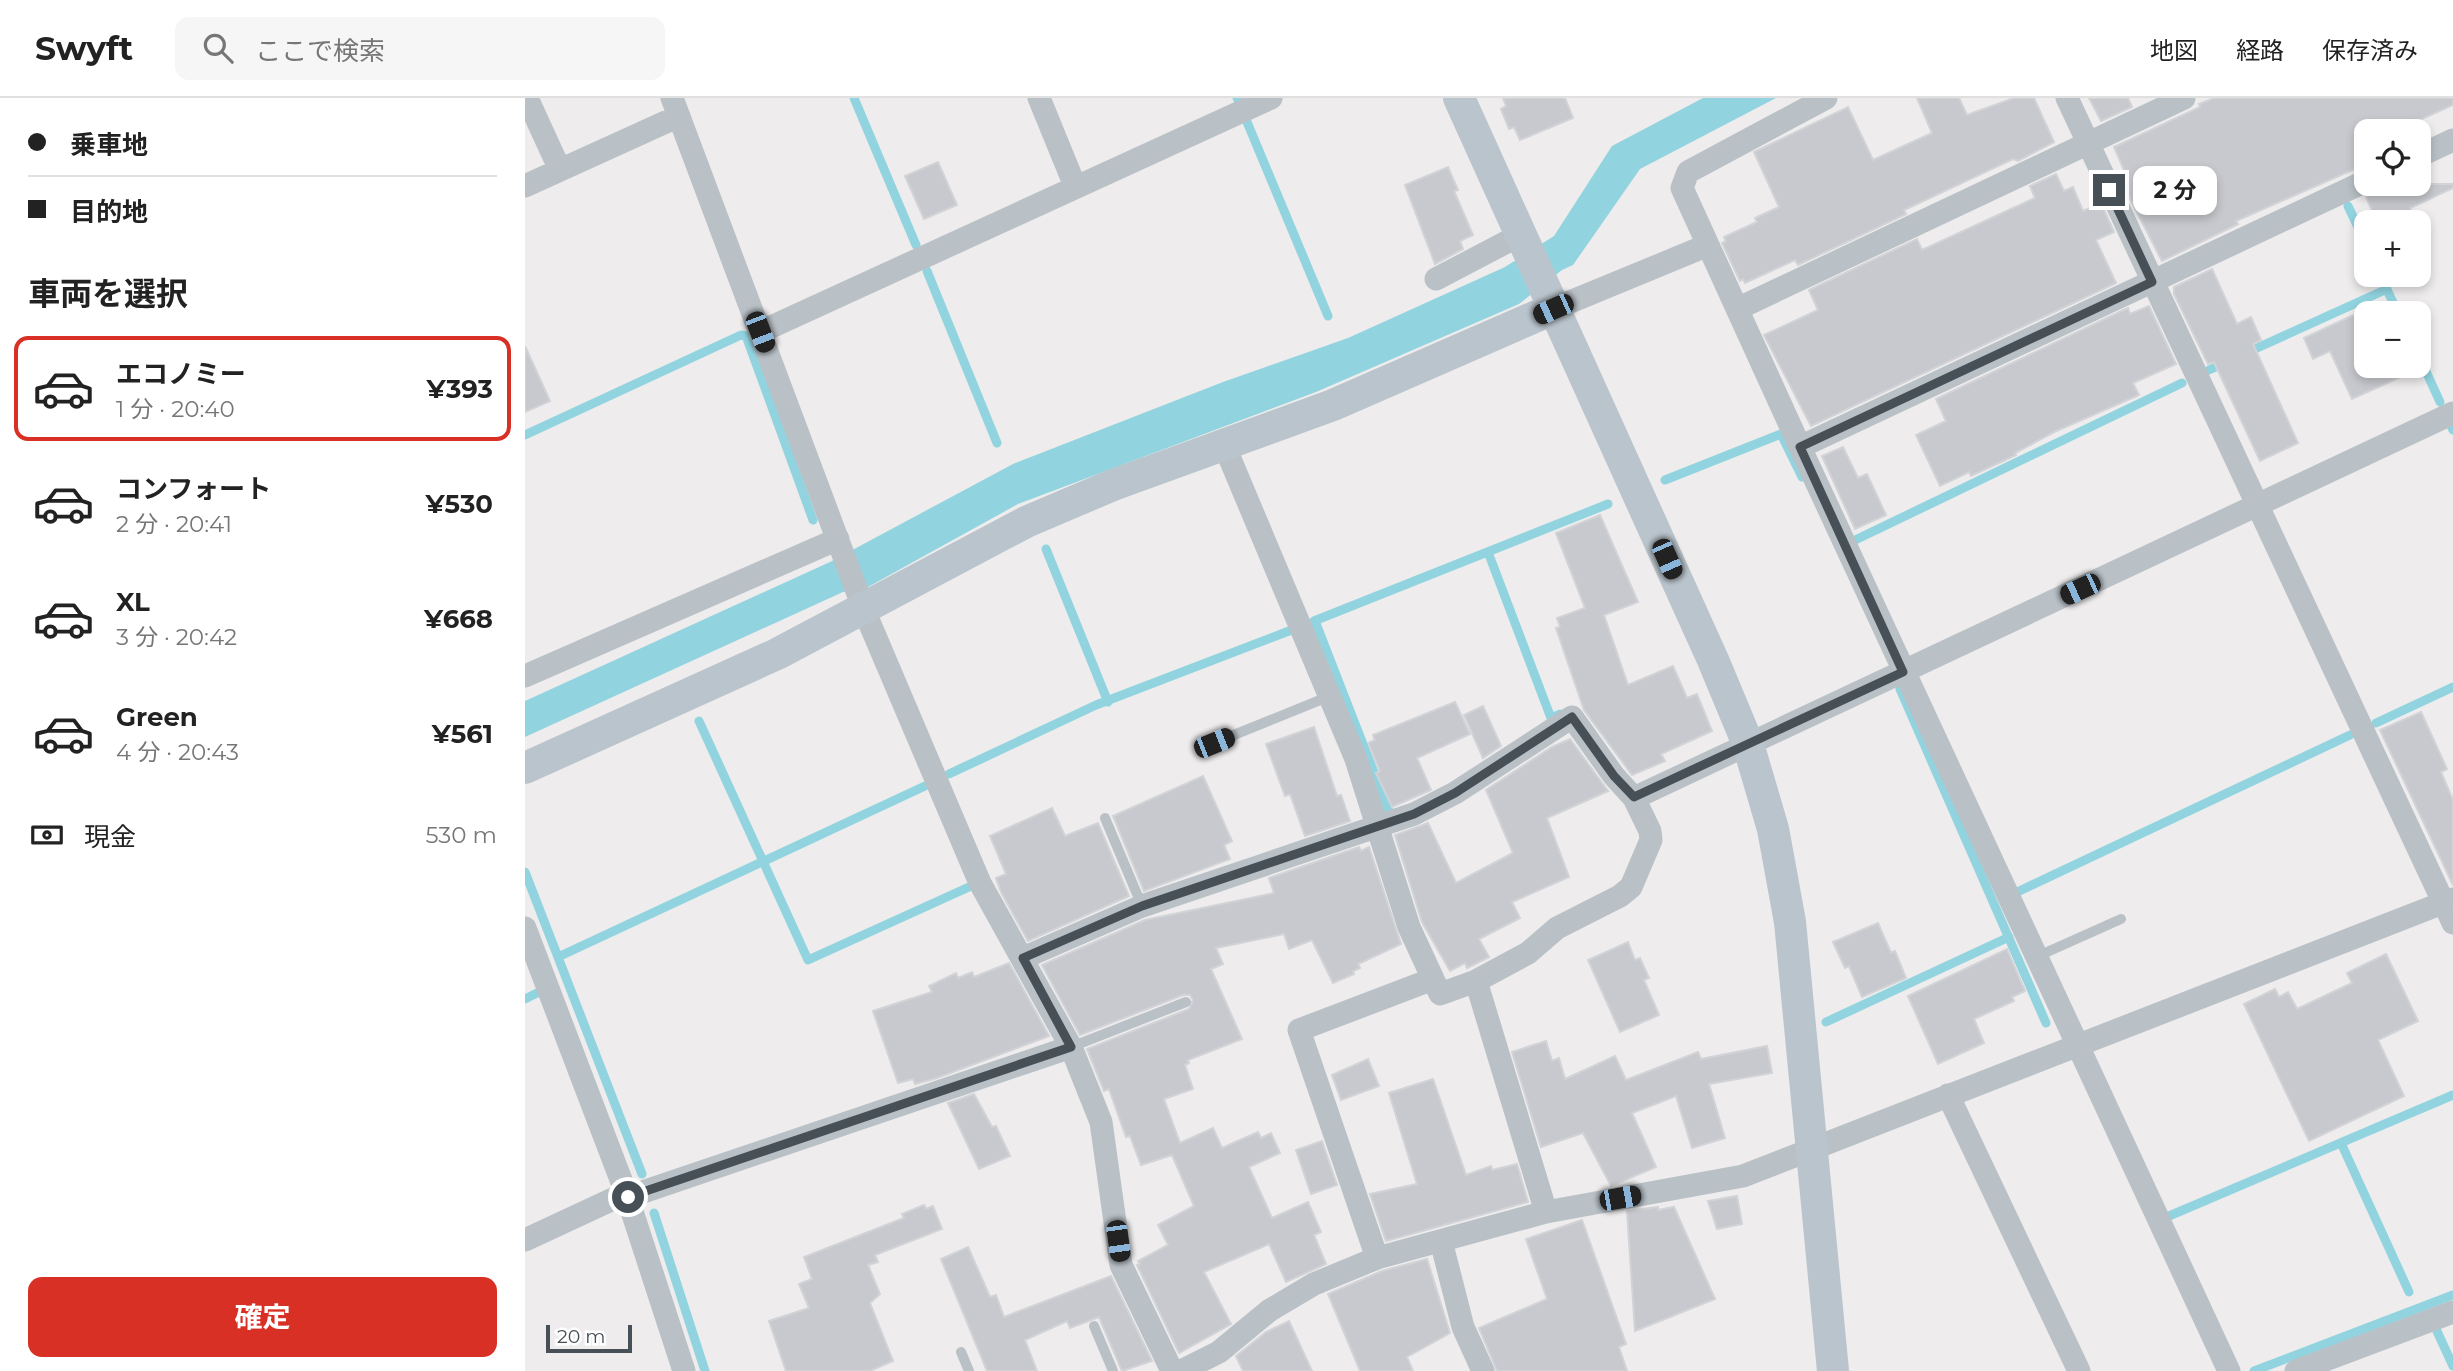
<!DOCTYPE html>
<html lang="ja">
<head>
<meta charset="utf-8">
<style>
  body { margin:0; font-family:Montserrat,"Noto Sans JP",sans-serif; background:#f6f6f6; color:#222; height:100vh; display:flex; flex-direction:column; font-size:26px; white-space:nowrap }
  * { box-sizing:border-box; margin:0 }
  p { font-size:23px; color:#767676 }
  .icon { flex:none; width:38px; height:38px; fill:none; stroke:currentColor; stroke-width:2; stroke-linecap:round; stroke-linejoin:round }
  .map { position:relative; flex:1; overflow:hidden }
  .panel { display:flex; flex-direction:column; background:#fff; width:525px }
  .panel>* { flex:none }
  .banner { display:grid; align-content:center; height:154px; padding:0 28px; background:#fff }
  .fabs { position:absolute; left:1829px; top:21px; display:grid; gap:14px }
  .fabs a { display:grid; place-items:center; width:77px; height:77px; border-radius:14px; background:#fff; box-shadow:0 4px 10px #0003; font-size:35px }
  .scale { position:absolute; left:21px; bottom:18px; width:86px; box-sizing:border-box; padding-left:7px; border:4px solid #475057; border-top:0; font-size:19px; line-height:24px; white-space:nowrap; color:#475057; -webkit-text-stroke:5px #fff; paint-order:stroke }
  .end { position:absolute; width:32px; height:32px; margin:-16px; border:9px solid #475057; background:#fff; box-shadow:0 0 0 4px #fff }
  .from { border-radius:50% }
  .bubble { position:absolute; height:49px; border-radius:14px; background:#fff; box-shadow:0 4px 10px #0003; font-size:23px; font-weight:700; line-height:49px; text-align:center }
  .car { position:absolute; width:21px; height:42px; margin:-21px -10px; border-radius:9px; box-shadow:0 0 5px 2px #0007; background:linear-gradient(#222 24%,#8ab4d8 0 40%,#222 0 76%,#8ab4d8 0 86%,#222 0) }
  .banner b { display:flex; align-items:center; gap:24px; height:66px; font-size:26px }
  .banner b+b { border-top:2px solid #e0e0e0 }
  .banner i { width:18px; height:18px; background:#222 }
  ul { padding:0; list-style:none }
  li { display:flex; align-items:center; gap:21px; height:105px; margin:0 14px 10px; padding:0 14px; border:4px solid transparent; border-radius:14px }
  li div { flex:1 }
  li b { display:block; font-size:26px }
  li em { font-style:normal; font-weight:700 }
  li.selected { border-color:#d93025 }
  li>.icon { width:63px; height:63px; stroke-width:1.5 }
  h2 { padding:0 28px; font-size:32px; line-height:84px }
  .pay { display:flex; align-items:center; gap:18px; height:77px; padding:0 28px; font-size:26px }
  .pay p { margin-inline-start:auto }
  .cta { display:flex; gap:14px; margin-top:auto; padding:14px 28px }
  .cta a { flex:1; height:80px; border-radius:14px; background:#d93025; color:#fff; font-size:28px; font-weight:700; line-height:80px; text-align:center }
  header { display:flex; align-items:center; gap:42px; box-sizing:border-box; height:98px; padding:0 35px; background:#fff; border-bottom:2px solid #e0e0e0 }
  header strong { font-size:33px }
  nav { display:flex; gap:38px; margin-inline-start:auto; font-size:24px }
  .search { width:490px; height:63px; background:#f6f6f6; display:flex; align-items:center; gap:18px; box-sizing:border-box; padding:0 24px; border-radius:14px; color:#767676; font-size:26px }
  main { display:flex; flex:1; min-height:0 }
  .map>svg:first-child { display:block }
</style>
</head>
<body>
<header>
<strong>Swyft</strong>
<div class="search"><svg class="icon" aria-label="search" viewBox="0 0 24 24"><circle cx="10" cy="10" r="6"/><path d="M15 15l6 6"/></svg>ここで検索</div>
<nav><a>地図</a><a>経路</a><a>保存済み</a></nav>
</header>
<main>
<section class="panel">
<div class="banner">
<b><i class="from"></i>乗車地</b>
<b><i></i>目的地</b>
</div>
<h2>車両を選択</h2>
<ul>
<li class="selected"><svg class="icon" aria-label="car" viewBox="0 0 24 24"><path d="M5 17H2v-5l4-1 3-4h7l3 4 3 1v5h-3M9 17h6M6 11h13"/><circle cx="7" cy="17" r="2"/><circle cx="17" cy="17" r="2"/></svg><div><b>エコノミー</b><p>1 分 · 20:40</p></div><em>¥393</em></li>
<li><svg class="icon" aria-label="car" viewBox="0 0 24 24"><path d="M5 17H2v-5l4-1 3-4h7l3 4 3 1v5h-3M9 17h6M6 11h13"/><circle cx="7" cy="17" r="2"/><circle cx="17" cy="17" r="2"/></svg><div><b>コンフォート</b><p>2 分 · 20:41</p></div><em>¥530</em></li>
<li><svg class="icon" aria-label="car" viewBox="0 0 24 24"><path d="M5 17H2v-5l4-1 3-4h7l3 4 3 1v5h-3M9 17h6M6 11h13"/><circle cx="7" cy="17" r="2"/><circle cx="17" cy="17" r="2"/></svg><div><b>XL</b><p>3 分 · 20:42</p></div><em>¥668</em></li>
<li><svg class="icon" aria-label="car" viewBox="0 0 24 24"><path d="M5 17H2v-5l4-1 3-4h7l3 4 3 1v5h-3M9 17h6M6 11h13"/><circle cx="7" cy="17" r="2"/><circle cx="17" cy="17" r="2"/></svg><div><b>Green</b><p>4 分 · 20:43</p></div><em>¥561</em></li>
</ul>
<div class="pay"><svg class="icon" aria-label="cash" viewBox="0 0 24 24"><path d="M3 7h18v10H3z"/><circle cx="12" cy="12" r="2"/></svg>現金<p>530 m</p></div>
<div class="cta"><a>確定</a></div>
</section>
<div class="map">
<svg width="1928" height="1273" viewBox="0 0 1928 1273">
  <rect width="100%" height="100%" fill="#eeecec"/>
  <path fill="#91d4e0" d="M1178 0H1251L1115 71 1048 167 1037 172 994 206 791 294 493 406 343 489 318 494 0 639V603L305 464 488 366 698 284 823 240 980 169 1029 138 1087 48Z"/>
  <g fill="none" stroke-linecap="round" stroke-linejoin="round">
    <path stroke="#91d4e0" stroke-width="9" d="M329 0 391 147
      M712 0 713 2
      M722 24 803 218
      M1823 108 1841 146
      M402 173 472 345
      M1855 177 1873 215
      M1721 255 1862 191
      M1894 258 1915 304
      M1684 272 1702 264
      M1927 330 1928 332
      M0 337 216 237 221 238 288 422
      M1140 382 1256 336 1277 379
      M1326 444 1657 285
      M521 451 583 604
      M963 454 1026 620 1035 616
      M789 523 1083 406
      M790 523 864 713
      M1375 591 1521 925
      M174 623 283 862 444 789
      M1851 625 1928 589
      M424 676 571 607 764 533
      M0 774 117 1076
      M1488 796 1825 637
      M33 859 400 688
      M0 901 12 895
      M1301 924 1484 839
      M1816 1045 1884 1194
      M129 1115 180 1273
      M1644 1118 1928 997
      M1911 1231 1928 1268
      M1729 1273 1928 1197"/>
  </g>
  <path fill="#c7c9ce" stroke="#d1d3d7" stroke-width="2" d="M978 0H1040L1048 20 995 42 989 29 984 31 976 11 981 8Z
    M1392 0H1434L1442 17 1489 0H1509L1529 44 1493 63 1488 61 1379 112 1381 116 1273 167 1270 162 1220 185 1218 181 1215 183 1197 145 1201 143 1199 139 1232 124 1230 120 1254 109 1229 54 1323 9 1348 62 1407 35Z
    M1564 0H1603L1607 9 1576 23Z
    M1689 0H1928V7L1870 33H1841V66L1711 123 1713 126 1637 163 1601 93 1604 92 1598 78 1601 77 1589 49 1675 9 1674 6Z
    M413 64 432 107 399 121 380 78Z
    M923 69 933 92 929 93 948 137 935 143 938 151 910 166 880 87Z
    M1531 76 1539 93 1548 89 1558 113 1576 105 1589 134 1571 142 1591 185 1286 328 1239 237 1293 212 1284 192 1392 141 1397 152 1510 100 1505 88Z
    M1854 86H1869L1870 89 1877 86H1928V90L1885 110 1891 124H1852L1841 99 1852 92Z
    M1687 171 1712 226 1726 219 1736 242 1728 246 1773 345 1735 363 1689 264 1683 266 1649 196V189Z
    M1624 208 1651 266 1608 285 1614 297 1529 334 1490 355 1491 357 1446 378 1444 374 1415 388 1391 337 1421 323 1411 301 1603 210 1605 216Z
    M1841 211V268H1900L1827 301 1805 253 1788 261 1779 240Z
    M0 248 25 303 0 314Z
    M1318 349 1333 380 1342 376 1361 417 1330 431 1297 358Z
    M1075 417 1113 504 1079 517 1103 587 1148 568 1162 600 1172 596 1187 633 1136 656 1140 663 1107 677 1059 612 1031 530 1035 529 1032 520 1060 510 1031 435Z
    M930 604 945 636 892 660 906 692 867 709 851 675 855 673 843 645 850 642 848 637Z
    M958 608 976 648 958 660 939 617Z
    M1896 614 1922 671 1916 674 1928 702V787L1855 632Z
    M789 629 812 698 816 697 825 723 780 738 765 696 760 698 741 646Z
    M1045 641 1083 693 1022 720 1044 779 987 804 995 820 954 841 964 859 942 870 940 865 925 873 897 824 870 737 903 725 931 785 988 755 961 692 1027 649Z
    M678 678 707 743 699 747 705 761 619 793 588 718Z
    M527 710 540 738 573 725 604 798 503 843 476 794 471 780 481 776 465 738Z
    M834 749 836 753 844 749 876 846 833 866 835 870 828 873 829 876 808 885 787 842 764 851 759 836 691 850 698 866 686 871 717 941 663 962 664 965 660 967 668 991 639 1001 655 1045 688 1030 697 1050 733 1034 736 1040 746 1035 755 1055 724 1069 747 1120 783 1104 796 1134 789 1137 801 1166 761 1184 744 1146 679 1174 706 1226 654 1255 612 1167 615 1166 613 1163 643 1147 633 1127 669 1108 647 1057 616 1067 605 1038 601 1039 584 991 579 993 562 951 664 911 668 902 665 897H658L555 937 517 867 620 822 749 795 744 780Z
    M1353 825 1366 855 1370 853 1381 880 1337 899 1324 868 1320 870 1308 844Z
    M1103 844 1110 862 1115 860 1124 880 1119 882 1134 917 1095 934 1063 862Z
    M1482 851 1500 893 1487 899 1489 903 1449 921 1459 945 1413 966 1383 898Z
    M1861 856 1893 923 1853 942 1879 998 1784 1043 1719 906 1750 891 1754 899 1763 894 1772 911 1827 885 1822 875Z
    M484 865 524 938 412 980 390 986 388 981 373 985 348 913 407 894 404 888 431 875 433 880 447 874 449 879Z
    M1021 943 1027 963 1034 960 1040 981 1090 958 1101 982 1173 954 1176 961 1242 948 1247 975 1184 986 1200 1040 1167 1050 1151 998 1107 1015 1131 1069 1086 1088 1058 1035 1016 1049 987 954Z
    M843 961 854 988 816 1002 807 977Z
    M908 981 941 1077 966 1068 967 1072 992 1066 1003 1104 861 1143 845 1096 892 1086 864 995Z
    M449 996 467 1029 471 1028 485 1058 454 1071 423 1005Z
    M797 1043 812 1087 786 1096 771 1052Z
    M1212 1098 1217 1126 1192 1131 1183 1103Z
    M399 1107 401 1111 408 1108 417 1131 350 1157 353 1164 343 1167 355 1196 345 1205 368 1263 345 1273H261L244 1223 284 1210 274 1186 287 1181 279 1159 379 1120 377 1116Z
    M1133 1109V1112L1149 1109 1190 1201 1110 1233 1102 1113Z
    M1057 1122 1101 1246 1094 1249 1102 1273H972L954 1230 1022 1201 1001 1141Z
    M443 1149 465 1199 471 1197 479 1219 586 1178 627 1263 597 1273 574 1219 545 1230 542 1223 500 1242 512 1273H462L416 1161Z
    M902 1161 925 1235 882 1259 888 1273H835L803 1196 857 1173Z
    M764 1223 787 1273H718L711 1258 741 1234Z"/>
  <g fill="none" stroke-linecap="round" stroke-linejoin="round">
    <path stroke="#b9c1c7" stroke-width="10" d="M689 645 805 598
      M580 720 617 808
      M1511 859 1596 821
      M546 949 661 904
      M569 1228 588 1273
      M436 1254 444 1273"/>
    <path stroke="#b9c1c7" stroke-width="23" d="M2 0 35 72
      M147 0 339 512 455 785 546 949 576 1024 596 1167 647 1273
      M514 0 550 88
      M1301 0 1163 74 1157 90 1275 349 1841 83
      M1542 0 1928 825
      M1894 58 1928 42
      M0 88 154 18
      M911 181 995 137
      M1028 211 1183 147
      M1212 211 1659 0
      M235 234 746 0
      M700 349 831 661 884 829 908 881 774 932 852 1160
      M1275 349 1704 1273
      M0 578 313 441
      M0 830 101 1095 159 1273
      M498 860 617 808 889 716 930 695 1047 619 1089 678 1109 700
      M908 881 915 896 951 883 1003 855 1032 830 1095 798 1106 789 1126 742 1125 733 1109 700 1928 315
      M951 883 1021 1114
      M1423 997 1554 1273
      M103 1099 546 949
      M0 1142 101 1095
      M916 1143 938 1229 958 1273
      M656 1273 694 1254 745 1212 789 1186 852 1160 1021 1114 1218 1078 1928 801
      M1771 1273 1928 1214"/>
    <path stroke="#bac4cc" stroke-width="32" d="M934 0 1188 562 1223 646 1248 731 1265 824 1308 1273
      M0 670 252 556 501 424 588 387 808 307 1028 211"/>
  </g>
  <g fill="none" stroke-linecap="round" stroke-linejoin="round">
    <path stroke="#475057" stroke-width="9" d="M103 1099 546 949 498 860 617 808 889 716 930 695 1047 619 1089 678 1109 699 1378 574 1275 349 1627 184 1584 92"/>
  </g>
</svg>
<div class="fabs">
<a><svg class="icon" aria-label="locate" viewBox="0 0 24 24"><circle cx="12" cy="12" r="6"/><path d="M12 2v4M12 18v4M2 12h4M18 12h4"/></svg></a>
<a>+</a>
<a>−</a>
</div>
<div class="scale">20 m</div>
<i class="end from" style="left:103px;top:1099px"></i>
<i class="end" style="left:1584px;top:92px"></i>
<div class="bubble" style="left:1608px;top:68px;width:84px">2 分</div>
<i class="car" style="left:1028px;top:211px;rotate:246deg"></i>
<i class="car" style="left:235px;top:234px;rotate:159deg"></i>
<i class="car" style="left:1142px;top:461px;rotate:156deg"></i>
<i class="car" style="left:1555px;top:491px;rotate:245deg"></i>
<i class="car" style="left:689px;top:645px;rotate:68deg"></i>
<i class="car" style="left:1095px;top:1100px;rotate:80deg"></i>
<i class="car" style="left:593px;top:1143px;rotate:172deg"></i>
</div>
</main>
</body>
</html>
